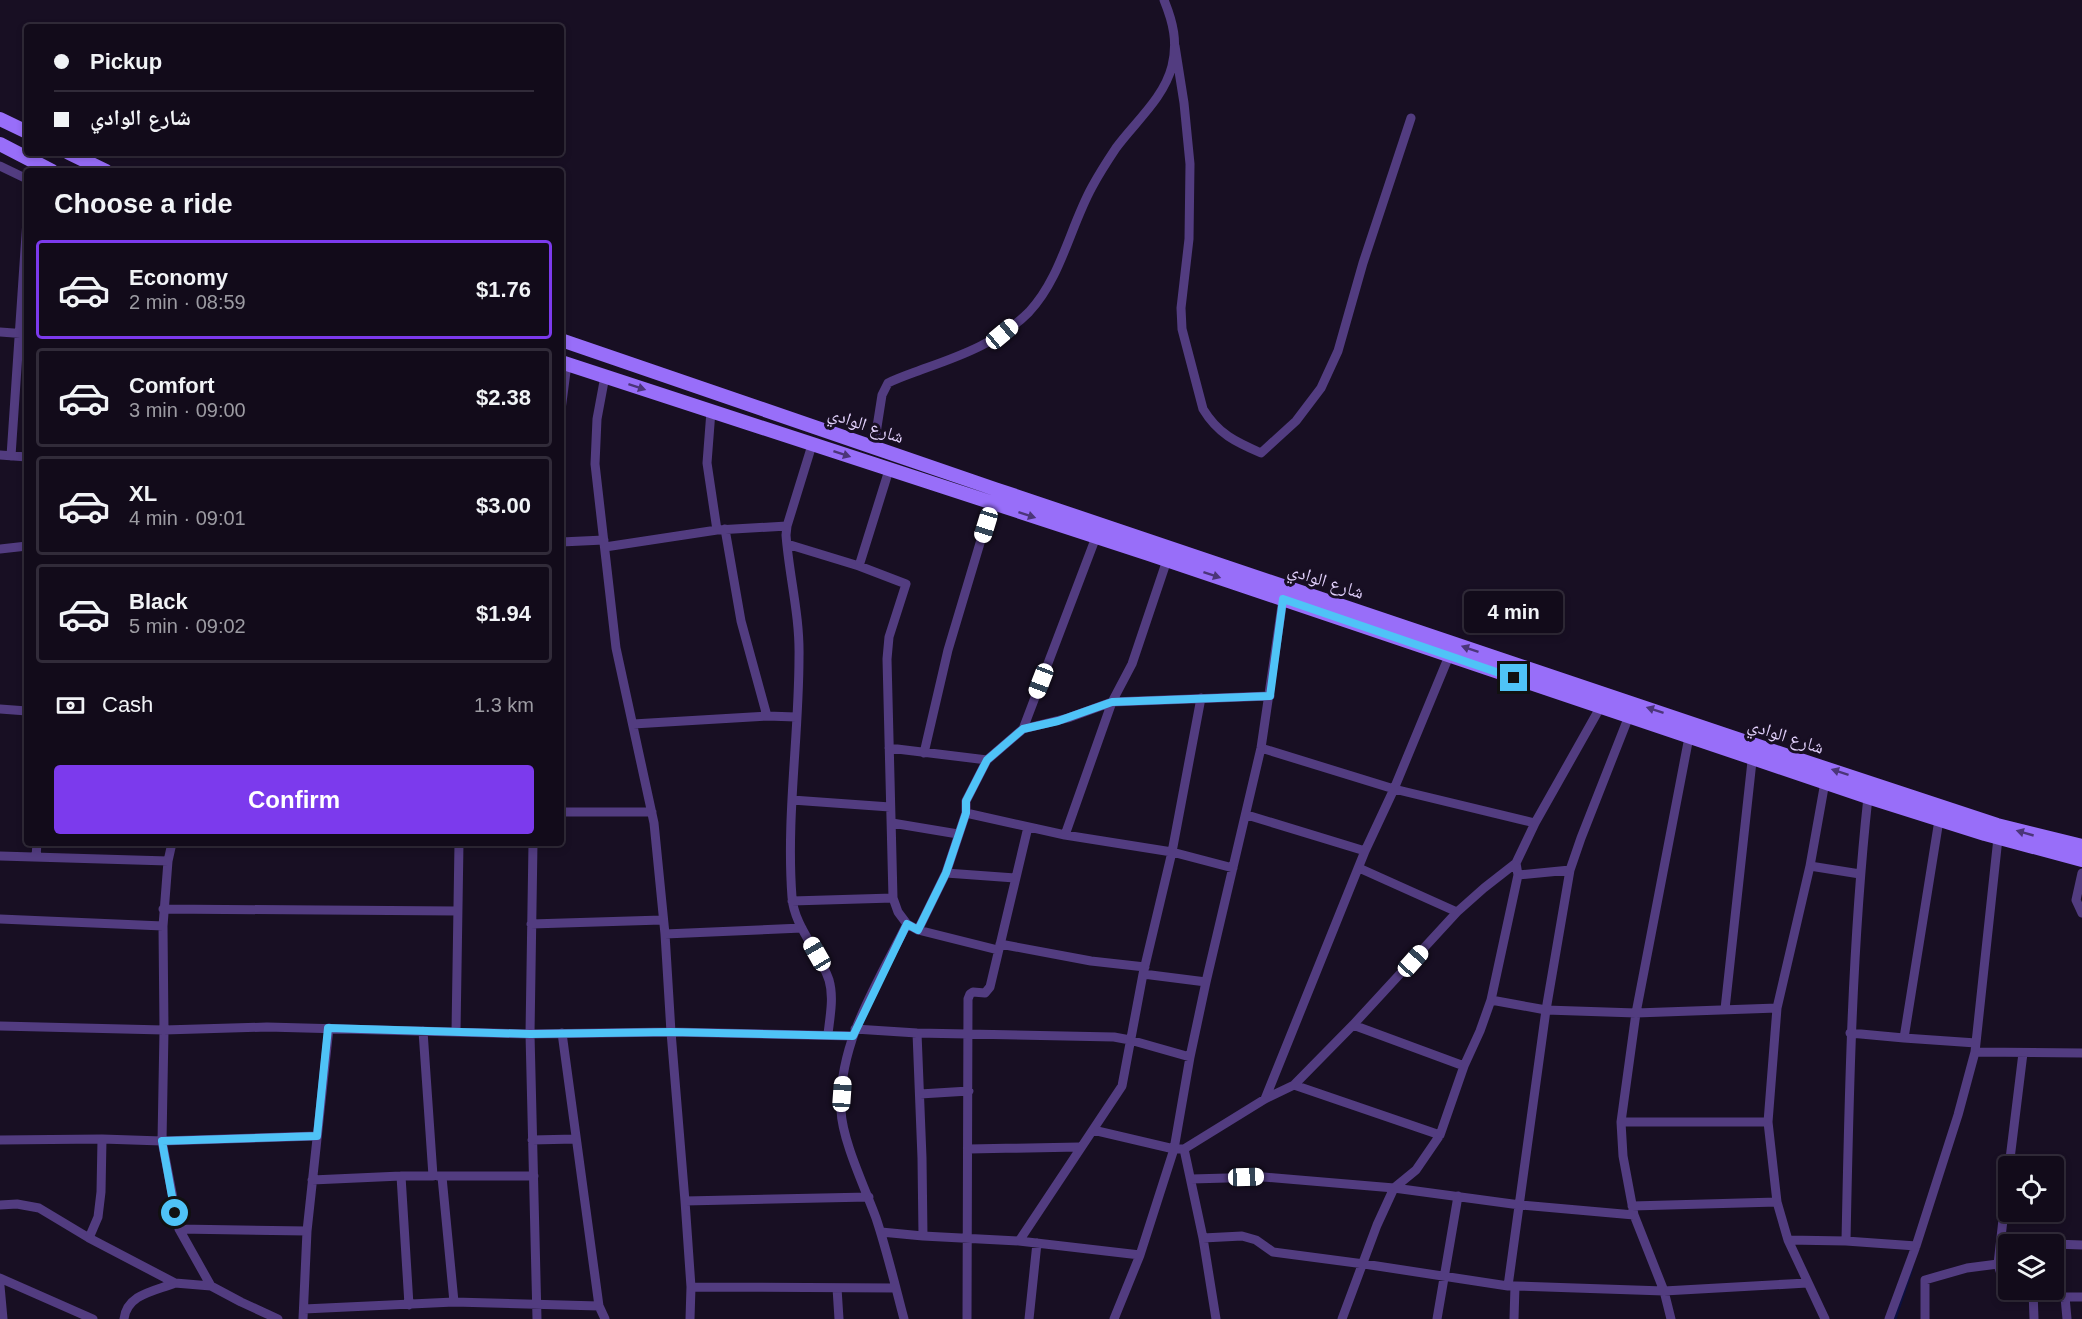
<!DOCTYPE html>
<html lang="en">
<head>
<meta charset="utf-8">
<style>
  body { margin:0; font-family:Helvetica,"Noto Naskh Arabic",sans-serif; background:#1f1927; color:#f1f3f6; height:100vh; display:flex; flex-direction:column; font-size:22px; white-space:nowrap }
  * { box-sizing:border-box; margin:0 }
  p { font-size:20px; color:#9c9ba2 }
  .icon { flex:none; width:33px; height:33px; fill:none; stroke:currentColor; stroke-width:2; stroke-linecap:round; stroke-linejoin:round }
  .map { position:relative; flex:1; overflow:hidden }
  .details { position:absolute; left:24px; top:168px; width:540px; height:678px; display:flex; flex-direction:column; background:#120b1a; border-radius:6px; box-shadow:0 3px 9px #0003,0 0 0 2px #312b39 }
  .details>* { flex:none }
  .hud { position:absolute; left:24px; top:24px; width:540px; height:132px; border-radius:6px; box-shadow:0 3px 9px #0003,0 0 0 2px #312b39; display:grid; align-content:center; height:132px; padding:0 30px; background:#120b1a }
  .tools { position:absolute; left:1998px; top:1156px; display:grid; gap:12px }
  .tools a { display:grid; place-items:center; width:66px; height:66px; border-radius:6px; background:#120b1a; box-shadow:0 3px 9px #0003,0 0 0 2px #312b39; font-size:30px }
  .end { position:absolute; width:27px; height:27px; margin:-14px; border:8px solid #4fc3f7; background:#111; box-shadow:0 0 0 3px #111 }
  .from { border-radius:50% }
  .bubble { position:absolute; height:42px; border-radius:6px; background:#120b1a; box-shadow:0 3px 9px #0003,0 0 0 2px #312b39; font-size:20px; font-weight:800; line-height:42px; text-align:center }
  .car { position:absolute; width:18px; height:36px; margin:-18px -9px; border-radius:8px; box-shadow:0 0 4px 2px #0007; background:linear-gradient(#fff 24%,#345 0 40%,#fff 0 76%,#345 0 86%,#fff 0) }
  .hud b { display:flex; align-items:center; gap:21px; height:57px; font-size:22px }
  .hud b+b { border-top:2px solid #312b39 }
  .hud i { width:15px; height:15px; background:#f1f3f6 }
  ul { padding:0; list-style:none }
  li { display:flex; align-items:center; gap:18px; height:99px; margin:0 12px 9px; padding:0 18px; border:3px solid #312b39; border-radius:6px }
  li div { flex:1 }
  li b { display:block; font-size:22px }
  li em { font-style:normal; font-weight:800 }
  li.active { border-color:#7c3aed }
  li>.icon { width:54px; height:54px; stroke-width:1.5 }
  h2 { padding:0 30px; font-size:27px; line-height:72px }
  .pay { display:flex; align-items:center; gap:15px; height:66px; padding:0 30px; font-size:22px }
  .pay p { margin-inline-start:auto }
  .button { display:flex; gap:12px; margin-top:auto; padding:12px 30px }
  .button a { flex:1; height:69px; border-radius:6px; background:#7c3aed; color:#fff; font-size:24px; font-weight:800; line-height:69px; text-align:center }
  .map>svg:first-child { display:block }
</style>
</head>
<body>
<div class="map">
<svg width="2082" height="1319" viewBox="0 0 2082 1319">
  <rect width="100%" height="100%" fill="#180f23"/>
  <g fill="none" stroke-linecap="round" stroke-linejoin="round">
    <path stroke="#0c103f" stroke-width="3" d="M1895 1319 1912 1268"/>
    <path stroke="#523c80" stroke-width="9" d="M1175 46 1184 103 1190 164 1189 239 1181 308 1182 329 1203 409C1218 434 1236 442 1261 453L1296 421 1321 388 1338 351 1363 263 1411 118
      M0 166 27 179
      M0 332 27 334
      M605 376 597 419 595 464 616 648 654 823 665 934 671 1032 685 1201 691 1287 690 1319
      M561 410 567 364
      M711 411 707 463 717 530
      M812 445 787 526 786 535C789 575 800 616 799 657 799 737 786 817 792 897 794 927 820 952 829 980 834 997 830 1016 828 1034
      M874 446 882 395 888 383C900 377 913 373 926 368 963 355 1000 341 1029 312 1061 278 1070 227 1092 187 1099 174 1108 160 1116 148 1135 122 1164 98 1172 66 1178 42 1173 22 1164 0
      M0 455 27 457
      M11 456 27 220
      M725 529 741 621 767 716
      M561 542 604 540
      M787 544 859 566 906 584 889 637 887 659 893 898 898 912 907 924
      M605 547 717 530 787 526
      M0 549 27 546
      M859 566 889 470
      M0 709 27 711
      M633 724 767 716 796 717
      M1023 729 1068 718 1112 702 1270 696
      M889 748 987 760
      M1261 748 1394 789 1535 823
      M924 753 948 650 992 503
      M792 800 890 807
      M561 812H652
      M966 813 1065 835 1172 852 1233 868
      M1247 815 1365 851
      M1939 820 1904 1038 1976 1043
      M892 823 958 834
      M1065 835 1112 702 1132 664 1167 560
      M533 843 530 1034 537 1319
      M0 856 168 861
      M36 857 37 843
      M1810 866 1860 874
      M1359 868 1457 912
      M946 873 1015 878
      M2082 873 2076 900 2082 913
      M1518 875 1570 870
      M792 901 893 898
      M163 909 457 911
      M0 919 163 926 164 1030 162 1141 102 1139 0 1140
      M531 924 662 920
      M163 926 168 861 172 843
      M918 930 998 950
      M665 934 802 928
      M1000 944 1091 961 1145 967
      M1143 974 1206 982
      M1491 1000 1546 1010 1636 1013 1777 1008
      M1725 1009 1753 752
      M1353 1025 1464 1066
      M0 1026 164 1030 267 1027 530 1034 671 1032 853 1036
      M855 1029 917 1033 1114 1037 1130 1040 1190 1057
      M456 1032 459 843
      M562 1033 599 1306 605 1319
      M917 1033 922 1158 923 1236
      M1850 1033 1904 1038
      M1975 1052 2082 1053
      M1294 1085 1440 1135
      M920 1094 969 1091
      M1265 1099 1365 851 1394 789 1449 656
      M1621 1122H1768
      M1093 1130 1174 1149 1140 1255 1114 1319
      M532 1140 575 1139
      M969 1149 1079 1147
      M1184 1149 1265 1099 1294 1085 1353 1025 1457 912 1484 888 1516 863
      M2009 1167 2023 1053
      M2008 1175 1998 1264 2000 1271 2008 1276
      M438 1176H534
      M442 1177 454 1302
      M1191 1179 1264 1177 1394 1188 1520 1205 1634 1215
      M312 1180 401 1176
      M685 1201 869 1197
      M0 1205 17 1204 39 1208 89 1238 175 1283 211 1286 241 1302 278 1319
      M1632 1206 1777 1202
      M179 1229 307 1231
      M881 1232 923 1236 1019 1241 1140 1255
      M89 1238 98 1217 101 1192 102 1139
      M1203 1238 1242 1236 1256 1240 1273 1252 1364 1264 1508 1286
      M1788 1240 1846 1241 1916 1246
      M1019 1241 1122 1086 1143 974 1172 852 1201 698
      M1846 1241C1849 1092 1852 945 1868 797
      M2001 1242 2082 1245
      M0 1278 93 1319
      M0 1286 3 1319
      M211 1286 179 1229 162 1141 317 1136
      M1515 1286 1664 1291 1807 1283
      M691 1287 896 1288
      M837 1288 839 1319
      M2033 1290 2034 1319
      M2041 1290V1294L2065 1297H2082
      M2065 1297 2067 1319
      M409 1305 401 1176H433L423 1031
      M304 1309 454 1302 599 1306
      M124 1319C127 1294 155 1291 175 1283
      M303 1319 307 1231 329 1028
      M904 1319C895 1285 887 1251 876 1218 865 1188 842 1140 841 1110 838 1043 878 982 907 924L918 930 946 873 966 813V801L987 760 1023 729 1096 537
      M967 1319 968 999 970 994 973 992 985 993 990 987 1028 827
      M1029 1319 1037 1243
      M1216 1319 1203 1238 1184 1149H1174L1190 1057 1206 982 1261 748 1283 599
      M1342 1319 1377 1225 1394 1188 1416 1170 1440 1135 1464 1066 1480 1031 1491 1000 1518 875 1516 863 1535 823 1601 706
      M1437 1319 1458 1196
      M1514 1319 1515 1286H1508L1546 1010 1570 870 1581 838 1629 716
      M1671 1319 1664 1291 1634 1215 1623 1156 1621 1122 1636 1013 1689 737
      M1825 1319 1788 1240 1777 1202 1768 1122 1777 1008 1810 866 1825 782
      M1889 1319 1916 1246 1958 1115 1975 1052 1998 838
      M1925 1319V1280L1967 1268 1998 1264"/>
    <path stroke="#986ef9" stroke-width="14" d="M0 119 27 132
      M0 144 52 171
      M69 153 106 171
      M561 340 995 489 1755 745 1997 825 2082 846
      M561 362 1149 554 1868 797 1985 834 2082 860"/>
  </g>
  <defs><path id="oneway-solid" d="M-6-.8H1V-3.2L6.5 0L1 3.2V.8H-6Z" transform="scale(1.5)"/></defs>
  <g fill="#4b3579">
    <use href="#oneway-solid" transform="translate(637 387) rotate(18)"/>
    <use href="#oneway-solid" transform="translate(842 454) rotate(18)"/>
    <use href="#oneway-solid" transform="translate(1027 515) rotate(18)"/>
    <use href="#oneway-solid" transform="translate(1212 575) rotate(18)"/>
    <use href="#oneway-solid" transform="translate(1470 649) rotate(-161)"/>
    <use href="#oneway-solid" transform="translate(1655 710) rotate(-162)"/>
    <use href="#oneway-solid" transform="translate(1840 772) rotate(-162)"/>
    <use href="#oneway-solid" transform="translate(2025 833) rotate(-164)"/>
  </g>
  <g fill="none" stroke-linecap="round" stroke-linejoin="round">
    <path stroke="#4fc3f7" stroke-width="8" d="M175 1213 162 1141 317 1136 328 1028 530 1034 671 1032 853 1036 907 924 918 930 946 873 966 813V801L987 760 1023 729 1058 721 1112 702 1270 696 1283 599 1514 678"/>
  </g>
  <g text-anchor="middle" dominant-baseline="central" stroke-width="6" stroke-linejoin="round" paint-order="stroke">
    <g font-size="18" fill="#e3d2fd" stroke="#180f23">
      <text transform="translate(866 425) rotate(19)">شارع الوادي</text>
      <text transform="translate(1326 581) rotate(18)">شارع الوادي</text>
      <text transform="translate(1786 736) rotate(18)">شارع الوادي</text>
    </g>
  </g>
</svg>
<div class="tools">
<a><svg class="icon" aria-label="locate" viewBox="0 0 24 24"><circle cx="12" cy="12" r="6"/><path d="M12 2v4M12 18v4M2 12h4M18 12h4"/></svg></a>
<a><svg class="icon" aria-label="layers" viewBox="0 0 24 24"><path d="M12 4l9 5-9 5-9-5zM3 14l9 5 9-5"/></svg></a>
</div>
<i class="end from" style="left:175px;top:1213px"></i>
<i class="end" style="left:1514px;top:678px"></i>
<div class="bubble" style="left:1464px;top:591px;width:99px">4 min</div>
<i class="car" style="left:1002px;top:334px;rotate:50deg"></i>
<i class="car" style="left:986px;top:525px;rotate:197deg"></i>
<i class="car" style="left:1041px;top:681px;rotate:201deg"></i>
<i class="car" style="left:817px;top:954px;rotate:330deg"></i>
<i class="car" style="left:1413px;top:961px;rotate:42deg"></i>
<i class="car" style="left:842px;top:1094px;rotate:4deg"></i>
<i class="car" style="left:1246px;top:1177px;rotate:88deg"></i>
<div class="hud">
<b><i class="from"></i>Pickup</b>
<b><i></i>شارع الوادي</b>
</div>
<section class="details">
<h2>Choose a ride</h2>
<ul>
<li class="active"><svg class="icon" aria-label="car" viewBox="0 0 24 24"><path d="M5 17H2v-5l4-1 3-4h7l3 4 3 1v5h-3M9 17h6M6 11h13"/><circle cx="7" cy="17" r="2"/><circle cx="17" cy="17" r="2"/></svg><div><b>Economy</b><p>2 min · 08:59</p></div><em>$1.76</em></li>
<li><svg class="icon" aria-label="car" viewBox="0 0 24 24"><path d="M5 17H2v-5l4-1 3-4h7l3 4 3 1v5h-3M9 17h6M6 11h13"/><circle cx="7" cy="17" r="2"/><circle cx="17" cy="17" r="2"/></svg><div><b>Comfort</b><p>3 min · 09:00</p></div><em>$2.38</em></li>
<li><svg class="icon" aria-label="car" viewBox="0 0 24 24"><path d="M5 17H2v-5l4-1 3-4h7l3 4 3 1v5h-3M9 17h6M6 11h13"/><circle cx="7" cy="17" r="2"/><circle cx="17" cy="17" r="2"/></svg><div><b>XL</b><p>4 min · 09:01</p></div><em>$3.00</em></li>
<li><svg class="icon" aria-label="car" viewBox="0 0 24 24"><path d="M5 17H2v-5l4-1 3-4h7l3 4 3 1v5h-3M9 17h6M6 11h13"/><circle cx="7" cy="17" r="2"/><circle cx="17" cy="17" r="2"/></svg><div><b>Black</b><p>5 min · 09:02</p></div><em>$1.94</em></li>
</ul>
<div class="pay"><svg class="icon" aria-label="cash" viewBox="0 0 24 24"><path d="M3 7h18v10H3z"/><circle cx="12" cy="12" r="2"/></svg>Cash<p>1.3 km</p></div>
<div class="button"><a>Confirm</a></div>
</section>
</div>
</body>
</html>
